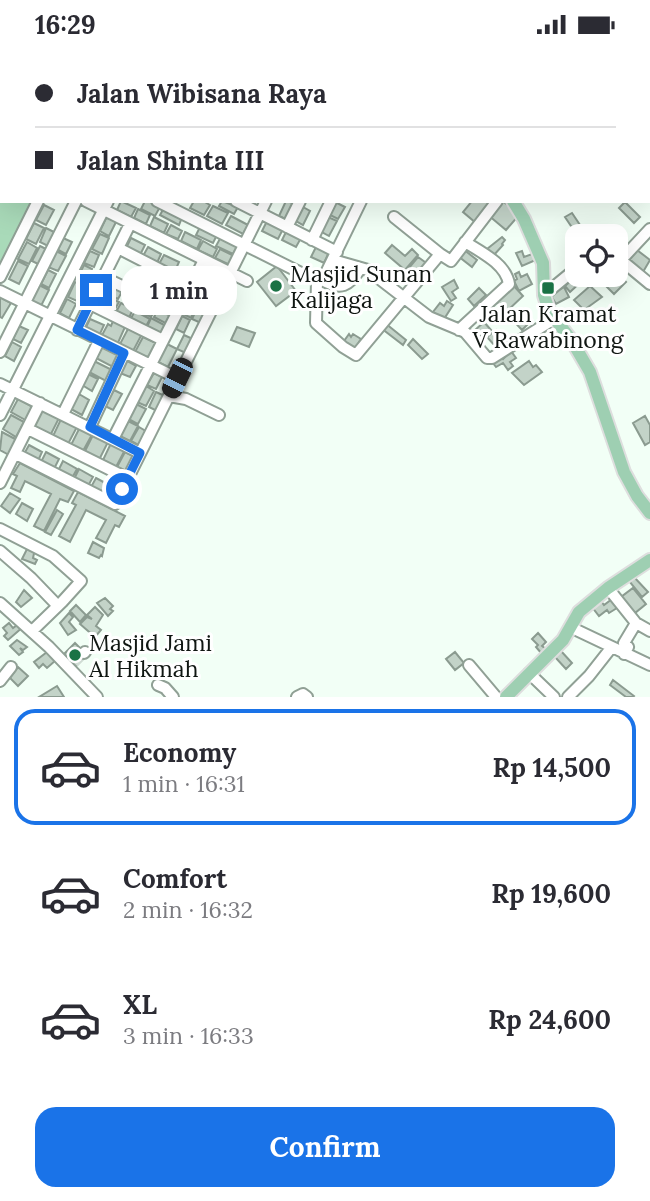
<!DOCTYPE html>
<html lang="en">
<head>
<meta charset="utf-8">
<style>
  body { margin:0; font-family:Lora,serif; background:#f2f2f3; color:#2b2b33; height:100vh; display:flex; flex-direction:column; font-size:26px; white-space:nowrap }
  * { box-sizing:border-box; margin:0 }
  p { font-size:23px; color:#7c7c81 }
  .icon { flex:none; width:38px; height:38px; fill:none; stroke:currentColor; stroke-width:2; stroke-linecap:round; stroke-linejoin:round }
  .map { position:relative; height:648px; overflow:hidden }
  .sheet { display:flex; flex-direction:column; background:#fff; flex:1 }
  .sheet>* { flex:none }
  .banner { position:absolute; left:0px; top:0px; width:651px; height:154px; box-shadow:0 7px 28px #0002; display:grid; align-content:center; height:154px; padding:0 35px; background:#fff }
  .tools { position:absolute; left:565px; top:175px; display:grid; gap:14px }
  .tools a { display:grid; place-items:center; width:63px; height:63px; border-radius:14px; background:#fff; box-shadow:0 7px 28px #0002; font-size:35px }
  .end { position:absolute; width:32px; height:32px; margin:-16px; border:9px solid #1a73e8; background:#fff; box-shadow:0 0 0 4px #fff }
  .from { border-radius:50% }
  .bubble { position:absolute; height:49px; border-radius:21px; background:#fff; box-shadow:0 7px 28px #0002; font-size:23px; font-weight:700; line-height:49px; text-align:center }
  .car { position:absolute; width:21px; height:42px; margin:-21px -10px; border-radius:9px; box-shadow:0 0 5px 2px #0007; background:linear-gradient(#222 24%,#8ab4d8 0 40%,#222 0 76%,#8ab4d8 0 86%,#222 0) }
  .banner b { display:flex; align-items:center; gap:24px; height:66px; font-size:26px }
  .banner b+b { border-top:2px solid #e1e1e2 }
  .banner i { width:18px; height:18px; background:#2b2b33 }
  ul { padding:12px 0 0; list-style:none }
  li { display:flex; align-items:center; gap:21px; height:116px; margin:0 14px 10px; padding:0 21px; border:4px solid transparent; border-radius:21px }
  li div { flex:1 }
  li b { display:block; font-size:26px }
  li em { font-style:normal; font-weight:700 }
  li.on { border-color:#1a73e8 }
  li>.icon { width:63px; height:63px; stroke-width:1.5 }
  .action { display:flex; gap:14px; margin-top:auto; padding:14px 35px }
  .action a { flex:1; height:80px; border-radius:21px; background:#1a73e8; color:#fff; font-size:28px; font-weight:700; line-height:80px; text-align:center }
  .status { display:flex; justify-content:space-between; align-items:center; height:49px; padding:0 35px; background:#fff; direction:ltr }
  .status svg { height:19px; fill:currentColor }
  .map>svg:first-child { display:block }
</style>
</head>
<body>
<div class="status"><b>16:29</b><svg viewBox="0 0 49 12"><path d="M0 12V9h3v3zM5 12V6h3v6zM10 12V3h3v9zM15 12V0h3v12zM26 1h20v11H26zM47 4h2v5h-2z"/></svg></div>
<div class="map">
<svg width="650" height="648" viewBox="0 0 650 648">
  <rect width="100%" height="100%" fill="#f2fff6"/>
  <path fill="#a9dab9" d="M0 0H109L2 2V152H34L0 221Z"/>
  <path fill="#c3d3c8" stroke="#8b9b90" stroke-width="2" d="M121 152 136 159 131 168 117 161Z
    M145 152H154L161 156 155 167 141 160Z
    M194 152H203L210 156 204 166 190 159Z
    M222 152 238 158 234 165 219 157Z
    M286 152 296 155 288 171 279 167Z
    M472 152H494L476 174 463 163Z
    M500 152H503L519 166 506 181 488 166Z
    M335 153 345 158 338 170 328 165Z
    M625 153 640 168 634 174 619 159Z
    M44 156 54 161 46 176 36 171Z
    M165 157 183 166 179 176 160 166Z
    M213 157 228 164 222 175 207 167Z
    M303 158 310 162 303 176 296 172Z
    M138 160 150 166 146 175 134 169Z
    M572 164 584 182 577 186 565 168Z
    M107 167 117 171 109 187 100 182Z
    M231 167 248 176 243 185 226 176Z
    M154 168 168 175 164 184 150 177Z
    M328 168 337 172 329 187 320 182Z
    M268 170 284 178 278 190 262 182Z
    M34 174 44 179 36 195 26 190Z
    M171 176 182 182 178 190 166 185Z
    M201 176 218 184 213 194 196 186Z
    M46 179 56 184 50 198 40 193Z
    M287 181 301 189 296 198 282 191Z
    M185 183 201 191 197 200 181 192Z
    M100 185 109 189 102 205 92 200Z
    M222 186 239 194 233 205 216 197Z
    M502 188 505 191 502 195 503 196 494 206 487 200Z
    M63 189 72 193 66 205 57 200Z
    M131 189 145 196 140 206 126 199Z
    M203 192 217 200 213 208 198 201Z
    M27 193 37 199 29 215 18 210Z
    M317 196 329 203 324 214 311 208Z
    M392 196 405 207 412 200 418 206 405 221 385 204Z
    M40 197 50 202 42 217 32 212Z
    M148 198 161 205 157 214 143 207Z
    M220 200 236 208 232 217 215 209Z
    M463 200 477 211 472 218 458 207Z
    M637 201 650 211 643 223 629 211Z
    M56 202 66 207 58 222 48 218Z
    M90 202 99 206 94 218 84 214Z
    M522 202 524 208 535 204 538 210 522 217 516 204Z
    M164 206 179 213 175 222 159 215Z
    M418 208 429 216 418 229 408 220Z
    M18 212 28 217 19 235 9 230Z
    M84 216 92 220 85 234 77 230Z
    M277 217 296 242 276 257 257 233Z
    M205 218 215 223 208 237 198 232Z
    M48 221 56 225 49 239 41 235Z
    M519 223 521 228 527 225 532 235 519 242 514 232 517 230 515 225Z
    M618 224 626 233 614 245 605 236Z
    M578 225 583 231 570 243 565 237Z
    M108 231 124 239 118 250 102 243Z
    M454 231 458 239 452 243 456 249 451 252 442 238Z
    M75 233 84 238 77 252 68 248Z
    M197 234 206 238 199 251 191 247Z
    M39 236 49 241 41 257 31 252Z
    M513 236 523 247 506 263 496 252Z
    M209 237 219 242 212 257 202 252Z
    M590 237 602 248 584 261 574 251Z
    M564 238 569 248 556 255 550 245Z
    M479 239 486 246 474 257 468 250Z
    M104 246 119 253 114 262 100 255Z
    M0 248 11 254 2 269 0 268Z
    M141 249 157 257 151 268 135 260Z
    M189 249 198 254 191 269 181 264Z
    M67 250 76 255 69 269 60 264Z
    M447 252 453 256 444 270 433 263 440 254 444 257Z
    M121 254 133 260 129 269 116 263Z
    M199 255 211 260 203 275 192 270Z
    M159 258 174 266 169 276 154 268Z
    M519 260 531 272 522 281 510 268Z
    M135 262 150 270 145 279 130 271Z
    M182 267 190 271 184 284 176 280Z
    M151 269 168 278 164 287 147 278Z
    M90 270 104 276 99 287 85 280Z
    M113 272 125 278 117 296 101 288 108 275 111 277Z
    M484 273 491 281 482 289 475 281Z
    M385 274 406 291 403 296 381 279Z
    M19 277 28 281 21 294 13 290Z
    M129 278 142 285 133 302 120 295Z
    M237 278 255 284 249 298 231 291Z
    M496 281 503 289 495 297 487 288Z
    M349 285 351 288 353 285 361 290 359 293 363 296 358 303 344 292Z
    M184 286 195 291 188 305 177 300Z
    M143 288 158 295 151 310 135 303Z
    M413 290 428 305 422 310 408 296Z
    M12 293 21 298 14 312 5 307Z
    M167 295 177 300 168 318 158 313Z
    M103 296 120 305 113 318 96 309Z
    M511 302 516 309 510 313 513 317 508 321 503 314 496 318 493 314 501 308 503 310Z
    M94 312 112 321 106 332 89 323Z
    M127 312 136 317 130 328 120 324Z
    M529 312 533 318 536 316 542 323 524 336 512 324Z
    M154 324 162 328 156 340 147 336Z
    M88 325 98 330 92 342 82 336Z
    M146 337 154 342 146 357 137 353Z
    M114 341 122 345 113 361 105 357Z
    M156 343 167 348 159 363 149 358Z
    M79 345 89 351 82 366 71 360Z
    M18 350 36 360 29 373 11 363Z
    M136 355 146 360 138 375 129 370Z
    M43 359 60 367 50 387 33 379Z
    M11 366 24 373 16 388 3 380Z
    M645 367 650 376V393L645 396 633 374Z
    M62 368 78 376 68 395 53 387Z
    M128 372 138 377 130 392 120 387Z
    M81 376 94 382 83 402 71 396Z
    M139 378 149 384 142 398 131 392Z
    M2 383 17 391 9 406 0 401Z
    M93 386 108 393 99 411 84 404Z
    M112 392 126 399 116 418 103 411Z
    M29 396 42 403 38 412 24 405Z
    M46 403 59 410 54 420 41 413Z
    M125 403 136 408 128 423 117 418Z
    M63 412 77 420 72 429 58 422Z
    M20 414 74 442 68 453 60 450 44 482 34 477 51 445 25 432 20 443 11 439 17 427 13 425Z
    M79 420 93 428 88 437 74 430Z
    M96 429 109 436 104 445 91 438Z
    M78 443 125 467 119 478 115 476 106 494 96 489 106 471 86 461 70 493 59 487 76 456 72 454Z
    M10 444 20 450 10 464 1 457Z
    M22 454 33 460 27 472 16 465Z
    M57 461 63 465 51 486 45 483Z
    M93 493 104 499 102 507 101 506 99 509 88 504Z
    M30 498 35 500 33 509 37 511 35 515 22 510 27 500 29 501Z
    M634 528 648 543 642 548 629 532Z
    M633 539 646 555 635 564 621 548Z
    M24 541 32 549 21 558 16 553Z
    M105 549 113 557 110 560 113 562 108 567 97 554Z
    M612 550 617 559 609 564 607 561 599 567 592 558 601 552 604 556Z
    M76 556 86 566 80 573 70 562Z
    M95 558 103 566 96 577 101 581 95 588 80 575 87 568 92 570 87 566Z
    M69 564 73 568 69 573 76 581 68 586 60 574Z
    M21 573 24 577 8 591 4 587 7 584 3 579 9 574 13 579Z
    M538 584 546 593 542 597 547 601 542 605 536 598 538 596 532 590Z
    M17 591 27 598 23 601 20 599 23 603 19 606 10 597Z
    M75 594 87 606 76 617 64 605Z
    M561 602 572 614 566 620 555 608Z
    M47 603 56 611 47 619 43 615 39 619 34 613Z
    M455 603 464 614 455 621 446 610Z
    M18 618 28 627 18 637 10 629Z
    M613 631 634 647 633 648H626L610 636Z
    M57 637 64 648H39Z"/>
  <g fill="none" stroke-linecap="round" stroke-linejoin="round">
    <path stroke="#d0dcd4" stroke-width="10" stroke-dasharray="10 5" stroke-linecap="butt" d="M74 614 84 604"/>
    <g stroke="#90a095" stroke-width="14">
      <path id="minor" d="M165 0 168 2
        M490 0 492 2
        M641 0 642 2
        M117 2 118 0
        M153 2 154 0
        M337 2 338 0
        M369 2 370 0
        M568 2 570 0
        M649 124 650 125
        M86 152 247 232
        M157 152 317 232
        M236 152 337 203
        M394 168 440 205
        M287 178 300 152
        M312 191 331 152
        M118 199 190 236
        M616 207 621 211 650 180
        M333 211 368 221 429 268 465 283 487 309H492L554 270
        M621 211 650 235
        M0 228 38 152
        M103 228 176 263
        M322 231C341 242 349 237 360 220
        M317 232 316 274 343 298 356 306 440 205 451 212 497 152
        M317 232 324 228 361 152
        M0 242 177 329
        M544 246 578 218
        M90 255 163 291
        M77 281 130 175
        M459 281 509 235C506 215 481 203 465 193
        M0 303 76 152
        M0 335 140 404
        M169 347 186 350 219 366
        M63 365 99 292
        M0 366 108 152
        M90 378 124 305
        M28 380 127 429
        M113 390 204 211
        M16 405 115 455 266 152
        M0 434 40 354
        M0 480 53 507 81 532 62 553 32 582
        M0 502 31 529 58 557
        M608 539 636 574 650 582
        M0 554 49 598 97 648
        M570 578 650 616
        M84 604 85 603
        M624 605 628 598 624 594 636 574
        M469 616 496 648
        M529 624 554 648
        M0 632 11 618
        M158 636 165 639 173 648
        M297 648 303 645 307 648
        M568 648 589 627 611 599"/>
    </g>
    <g stroke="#dedede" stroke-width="16">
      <path id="major" d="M330 0 331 2
        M513 152 524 170 543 214 544 246 549 262 572 292 590 323 624 423 637 447 650 464
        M506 648 563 591 579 563 608 539 650 511"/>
    </g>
    <use href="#minor" stroke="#fff" stroke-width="10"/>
    <use href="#major" stroke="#9ecfb2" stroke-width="12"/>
  </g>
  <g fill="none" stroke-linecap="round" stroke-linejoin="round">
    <path stroke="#1a73e8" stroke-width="9" d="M96 241 77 281 124 304 90 378 140 404 122 440"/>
  </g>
  <g fill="#1a7245" stroke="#fff" stroke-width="2.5">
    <circle cx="276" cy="237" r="7"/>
    <rect x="541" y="232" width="14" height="14" rx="3.5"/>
    <circle cx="75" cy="606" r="7"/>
  </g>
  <g text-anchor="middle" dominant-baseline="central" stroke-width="6" stroke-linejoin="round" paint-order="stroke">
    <g font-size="23" fill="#101612" stroke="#fff" text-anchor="start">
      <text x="290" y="224">Masjid Sunan<tspan x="290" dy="26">Kalijaga</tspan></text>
      <text x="548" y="264" text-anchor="middle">Jalan Kramat<tspan x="548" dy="26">V Rawabinong</tspan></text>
      <text x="89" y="593">Masjid Jami<tspan x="89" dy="26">Al Hikmah</tspan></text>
    </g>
  </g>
</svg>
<div class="tools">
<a><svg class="icon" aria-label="locate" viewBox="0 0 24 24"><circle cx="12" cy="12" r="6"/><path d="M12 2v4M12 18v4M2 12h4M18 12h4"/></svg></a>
</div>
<i class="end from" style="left:122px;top:440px"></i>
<i class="end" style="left:96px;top:241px"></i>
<div class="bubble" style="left:121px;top:217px;width:116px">1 min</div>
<i class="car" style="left:177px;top:329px;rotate:206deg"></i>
<div class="banner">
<b><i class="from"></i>Jalan Wibisana Raya</b>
<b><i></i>Jalan Shinta III</b>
</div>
</div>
<section class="sheet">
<ul>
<li class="on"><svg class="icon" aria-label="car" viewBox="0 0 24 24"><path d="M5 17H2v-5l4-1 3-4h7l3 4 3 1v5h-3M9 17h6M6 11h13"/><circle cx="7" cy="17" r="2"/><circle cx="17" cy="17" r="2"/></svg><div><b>Economy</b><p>1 min · 16:31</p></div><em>Rp 14,500</em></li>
<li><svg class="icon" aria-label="car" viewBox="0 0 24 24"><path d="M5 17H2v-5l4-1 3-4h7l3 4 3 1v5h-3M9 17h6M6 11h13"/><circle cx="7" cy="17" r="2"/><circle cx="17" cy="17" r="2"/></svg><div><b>Comfort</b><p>2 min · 16:32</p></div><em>Rp 19,600</em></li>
<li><svg class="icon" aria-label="car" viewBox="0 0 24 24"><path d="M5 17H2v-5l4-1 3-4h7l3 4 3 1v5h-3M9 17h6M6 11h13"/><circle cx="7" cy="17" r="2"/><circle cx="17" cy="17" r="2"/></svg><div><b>XL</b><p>3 min · 16:33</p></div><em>Rp 24,600</em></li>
</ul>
<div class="action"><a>Confirm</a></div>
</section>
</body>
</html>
